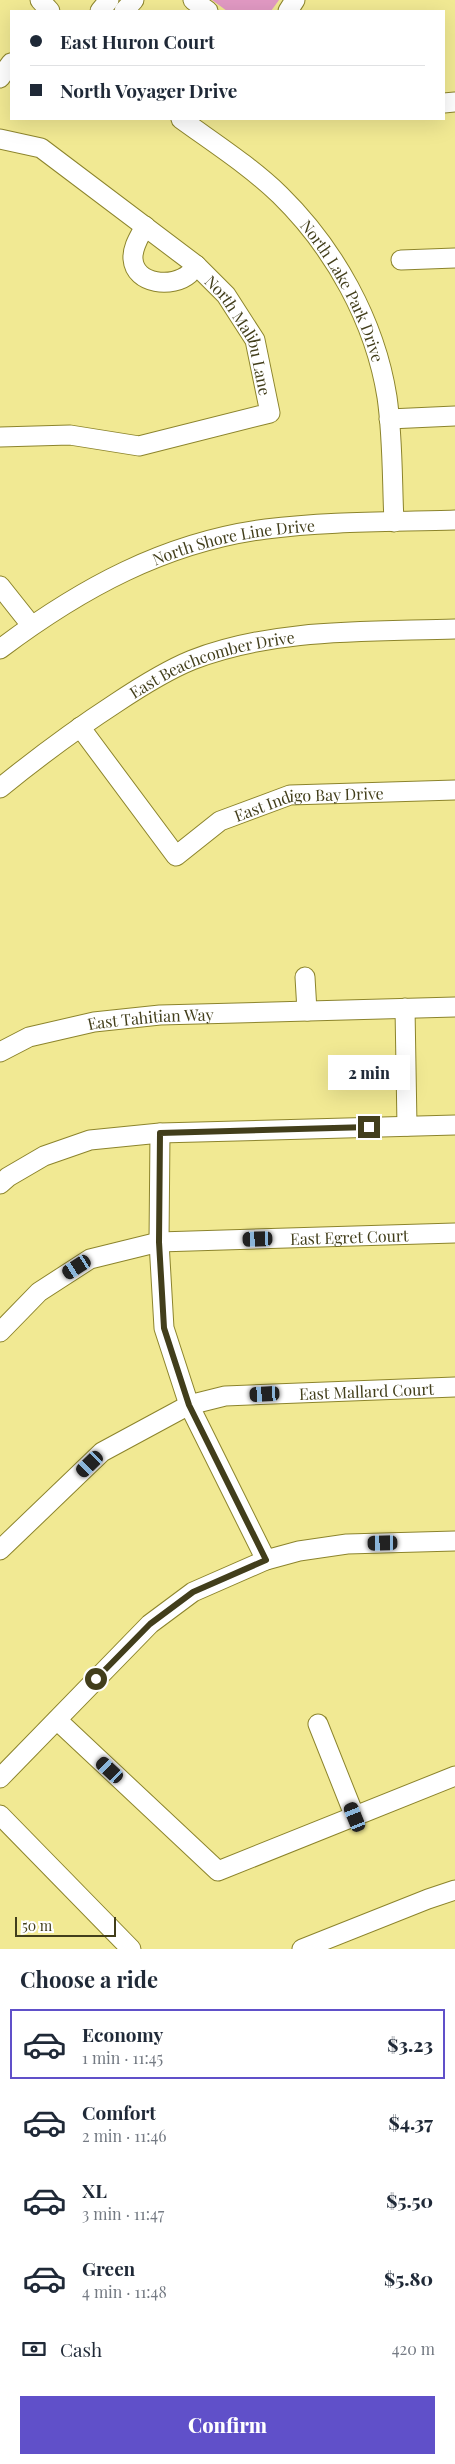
<!DOCTYPE html>
<html lang="en">
<head>
<meta charset="utf-8">
<style>
  body { margin:0; font-family:"Playfair Display",serif; background:#f2f2f3; color:#1f2937; height:100vh; display:flex; flex-direction:column; font-size:19px; white-space:nowrap }
  * { box-sizing:border-box; margin:0 }
  p { font-size:16px; color:#747a83 }
  .icon { flex:none; width:28px; height:28px; fill:none; stroke:currentColor; stroke-width:2; stroke-linecap:round; stroke-linejoin:round }
  .map { position:relative; height:1949px; overflow:hidden }
  .details { display:flex; flex-direction:column; background:#fff; flex:1 }
  .details>* { flex:none }
  .banner { position:absolute; left:10px; top:10px; width:435px; height:110px; border-radius:0px; box-shadow:0 5px 20px #0002; display:grid; align-content:center; height:110px; padding:0 20px; background:#fff }
  .scale { position:absolute; left:15px; bottom:12px; width:101px; box-sizing:border-box; padding-left:5px; border:2px solid #423e1b; border-top:0; font-size:14px; line-height:18px; white-space:nowrap; color:#423e1b; -webkit-text-stroke:4px #fff; paint-order:stroke }
  .end { position:absolute; width:22px; height:22px; margin:-11px; border:6px solid #423e1b; background:#fff; box-shadow:0 0 0 2px #fff }
  .from { border-radius:50% }
  .bubble { position:absolute; height:35px; border-radius:0px; background:#fff; box-shadow:0 5px 20px #0002; font-size:16px; font-weight:800; line-height:35px; text-align:center }
  .car { position:absolute; width:15px; height:30px; margin:-15px -8px; border-radius:6px; box-shadow:0 0 4px 1px #0007; background:linear-gradient(#222 24%,#8ab4d8 0 40%,#222 0 76%,#8ab4d8 0 86%,#222 0) }
  .banner b { display:flex; align-items:center; gap:18px; height:48px; font-size:19px }
  .banner b+b { border-top:1px solid #e0e1e3 }
  .banner i { width:12px; height:12px; background:#1f2937 }
  ul { padding:0; list-style:none }
  li { display:flex; align-items:center; gap:15px; height:70px; margin:0 10px 8px; padding:0 10px; border:2px solid transparent; border-radius:0px }
  li div { flex:1 }
  li b { display:block; font-size:19px }
  li em { font-style:normal; font-weight:800 }
  li.selected { border-color:#6050c9 }
  li>.icon { width:45px; height:45px; stroke-width:1.5 }
  h2 { padding:0 20px; font-size:22px; line-height:60px }
  .pay { display:flex; align-items:center; gap:12px; height:55px; padding:0 20px; font-size:19px }
  .pay p { margin-inline-start:auto }
  .button { display:flex; gap:10px; margin-top:auto; padding:10px 20px }
  .button a { flex:1; height:58px; border-radius:0px; background:#6050c9; color:#fff; font-size:20px; font-weight:800; line-height:58px; text-align:center }
  .map>svg:first-child { display:block }
</style>
</head>
<body>
<div class="map">
<svg width="455" height="1949" viewBox="0 0 455 1949">
  <rect width="100%" height="100%" fill="#f1e993"/>
  <path fill="#e199c3" d="M212 0H279L271 11H227Z"/>
  <g fill="none" stroke-linecap="round" stroke-linejoin="round">
    <g stroke="#8c842c" stroke-width="21">
      <g id="minor">
        <path d="M40 0 50 11"/>
        <path d="M193 0 208 11"/>
        <path d="M100 11 109 0"/>
        <path d="M124 11 134 0"/>
        <path d="M288 11 295 0"/>
        <path d="M0 78 11 63"/>
        <path d="M444 103 455 102"/>
        <path id="s1" d="M181 119C214 143 250 166 280 195 334 248 375 321 387 397 393 438 392 481 394 522"/>
        <path id="s2" d="M0 139 41 148 196 265 226 295 255 340 270 413 139 446 70 435 0 437"/>
        <path d="M145 226C140 236 132 247 133 259 135 285 173 288 189 274 191 272 194 268 196 265"/>
        <path d="M401 260 455 258"/>
        <path d="M389 419 455 416"/>
        <path d="M0 586 31 625"/>
        <path id="s3" d="M0 649C80 589 165 542 266 529 328 521 392 522 455 520"/>
        <path id="s4" d="M80 727 176 856 220 821 290 795 455 790"/>
        <path id="s5" d="M0 788C37 758 76 729 116 703 140 687 165 671 192 660 274 628 368 632 455 629"/>
        <path d="M305 977 307 1011"/>
        <path d="M405 1008 407 1126"/>
        <path id="s6" d="M0 1052 29 1037 94 1022 160 1015 455 1007"/>
        <path d="M160 1133 159 1242 164 1328 189 1405 266 1560"/>
        <path d="M0 1184 8 1177 44 1156 90 1140 160 1133 455 1125"/>
        <path id="s7" d="M0 1332 39 1292 90 1259 159 1242 455 1233"/>
        <path id="s8" d="M0 1550 102 1452 189 1405 225 1396 455 1387"/>
        <path d="M57 1720 218 1871 455 1776"/>
        <path d="M318 1724 355 1817"/>
        <path d="M0 1778 150 1624 193 1592 266 1560 299 1551 347 1544 455 1541"/>
        <path d="M0 1815 131 1949"/>
        <path d="M302 1949 428 1899 455 1890"/>
      </g>
    </g>
    <use href="#minor" stroke="#fff" stroke-width="19"/>
  </g>
  <g fill="none" stroke-linecap="round" stroke-linejoin="round">
    <path stroke="#423e1b" stroke-width="6" d="M96 1679 150 1624 193 1592 266 1560 189 1405 164 1328 159 1242 160 1133 369 1127"/>
  </g>
  <g text-anchor="middle" dominant-baseline="central" stroke-width="5" stroke-linejoin="round" paint-order="stroke">
    <g font-size="16" fill="#423e1b" stroke="#fff">
      <text stroke="none"><textPath href="#s1" startOffset="241">North Lake Park Drive</textPath></text>
      <text stroke="none"><textPath href="#s2" startOffset="321">North Malibu Lane</textPath></text>
      <text stroke="none"><textPath href="#s3" startOffset="261">North Shore Line Drive</textPath></text>
      <text stroke="none"><textPath href="#s5" startOffset="249">East Beachcomber Drive</textPath></text>
      <text stroke="none"><textPath href="#s4" startOffset="309">East Indigo Bay Drive</textPath></text>
      <text stroke="none"><textPath href="#s6" startOffset="156">East Tahitian Way</textPath></text>
      <text stroke="none"><textPath href="#s7" startOffset="378">East Egret Court</textPath></text>
      <text stroke="none"><textPath href="#s8" startOffset="419">East Mallard Court</textPath></text>
    </g>
  </g>
</svg>
<div class="scale">50 m</div>
<i class="end from" style="left:96px;top:1679px"></i>
<i class="end" style="left:369px;top:1127px"></i>
<div class="bubble" style="left:328px;top:1055px;width:82px">2 min</div>
<i class="car" style="left:258px;top:1239px;rotate:268deg"></i>
<i class="car" style="left:77px;top:1267px;rotate:237deg"></i>
<i class="car" style="left:265px;top:1394px;rotate:267deg"></i>
<i class="car" style="left:90px;top:1464px;rotate:226deg"></i>
<i class="car" style="left:383px;top:1543px;rotate:269deg"></i>
<i class="car" style="left:110px;top:1770px;rotate:313deg"></i>
<i class="car" style="left:355px;top:1817px;rotate:338deg"></i>
<div class="banner">
<b><i class="from"></i>East Huron Court</b>
<b><i></i>North Voyager Drive</b>
</div>
</div>
<section class="details">
<h2>Choose a ride</h2>
<ul>
<li class="selected"><svg class="icon" aria-label="car" viewBox="0 0 24 24"><path d="M5 17H2v-5l4-1 3-4h7l3 4 3 1v5h-3M9 17h6M6 11h13"/><circle cx="7" cy="17" r="2"/><circle cx="17" cy="17" r="2"/></svg><div><b>Economy</b><p>1 min · 11:45</p></div><em>$3.23</em></li>
<li><svg class="icon" aria-label="car" viewBox="0 0 24 24"><path d="M5 17H2v-5l4-1 3-4h7l3 4 3 1v5h-3M9 17h6M6 11h13"/><circle cx="7" cy="17" r="2"/><circle cx="17" cy="17" r="2"/></svg><div><b>Comfort</b><p>2 min · 11:46</p></div><em>$4.37</em></li>
<li><svg class="icon" aria-label="car" viewBox="0 0 24 24"><path d="M5 17H2v-5l4-1 3-4h7l3 4 3 1v5h-3M9 17h6M6 11h13"/><circle cx="7" cy="17" r="2"/><circle cx="17" cy="17" r="2"/></svg><div><b>XL</b><p>3 min · 11:47</p></div><em>$5.50</em></li>
<li><svg class="icon" aria-label="car" viewBox="0 0 24 24"><path d="M5 17H2v-5l4-1 3-4h7l3 4 3 1v5h-3M9 17h6M6 11h13"/><circle cx="7" cy="17" r="2"/><circle cx="17" cy="17" r="2"/></svg><div><b>Green</b><p>4 min · 11:48</p></div><em>$5.80</em></li>
</ul>
<div class="pay"><svg class="icon" aria-label="cash" viewBox="0 0 24 24"><path d="M3 7h18v10H3z"/><circle cx="12" cy="12" r="2"/></svg>Cash<p>420 m</p></div>
<div class="button"><a>Confirm</a></div>
</section>
</body>
</html>
